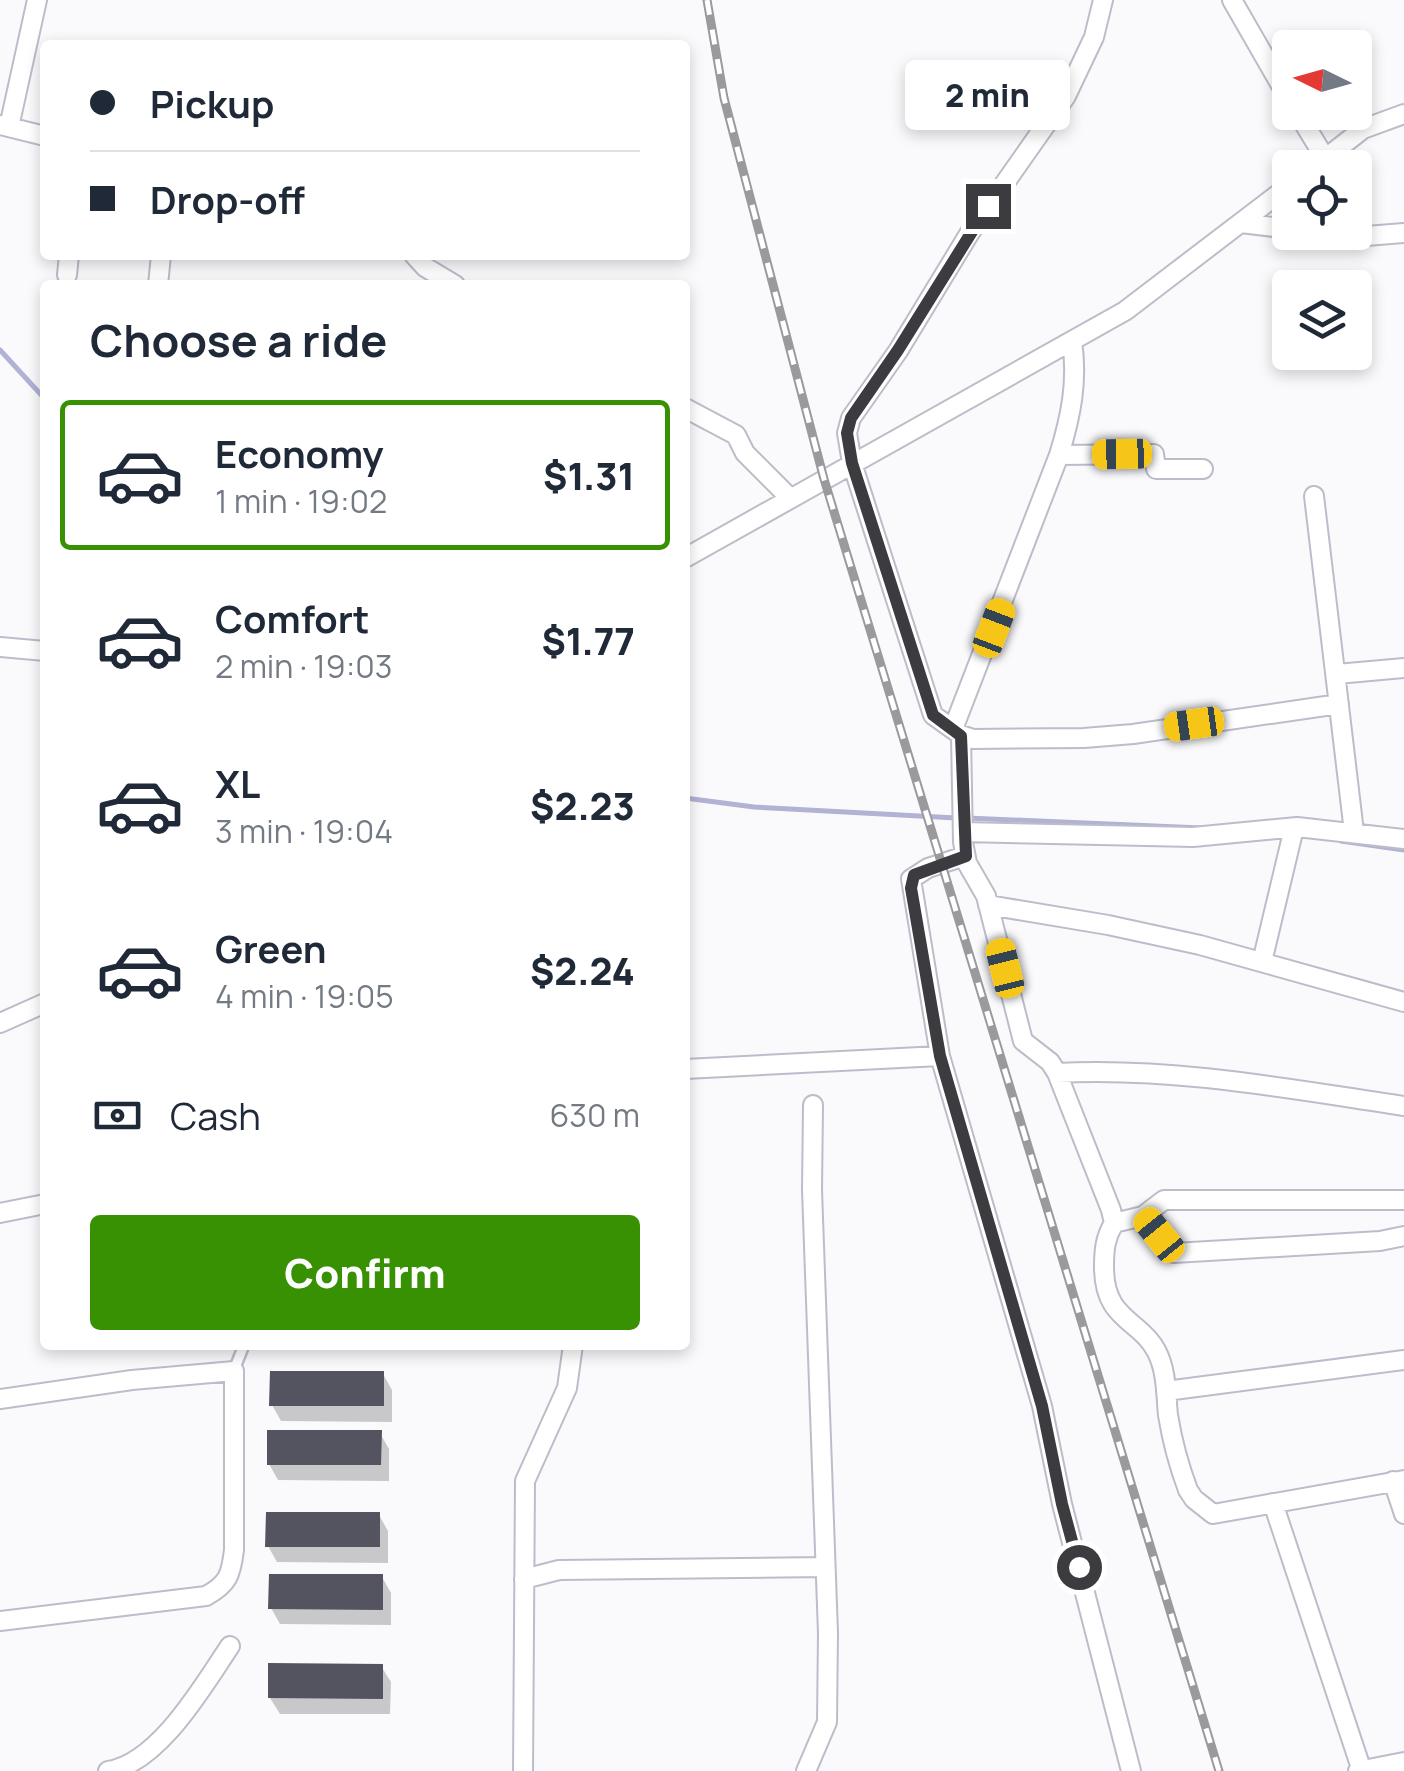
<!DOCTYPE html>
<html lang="en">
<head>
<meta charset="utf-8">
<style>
  body { margin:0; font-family:Manrope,sans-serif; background:#f2f2f3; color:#1f2937; height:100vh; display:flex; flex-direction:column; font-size:38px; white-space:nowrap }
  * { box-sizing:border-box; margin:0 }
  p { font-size:32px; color:#747a83 }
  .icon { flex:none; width:55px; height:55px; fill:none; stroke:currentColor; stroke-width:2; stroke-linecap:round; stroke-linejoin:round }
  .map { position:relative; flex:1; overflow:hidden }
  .side { position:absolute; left:40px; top:280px; width:650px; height:1070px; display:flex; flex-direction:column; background:#fff; border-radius:10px; box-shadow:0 5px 15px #0003 }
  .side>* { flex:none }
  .top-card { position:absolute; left:40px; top:40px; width:650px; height:220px; border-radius:10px; box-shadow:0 5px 15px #0003; display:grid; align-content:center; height:220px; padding:0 50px; background:#fff }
  .needle { width:65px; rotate:275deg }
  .controls { position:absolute; left:1272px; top:30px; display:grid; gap:20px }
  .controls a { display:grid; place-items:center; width:100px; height:100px; border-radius:10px; background:#fff; box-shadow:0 5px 15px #0003; font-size:50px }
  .end { position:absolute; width:45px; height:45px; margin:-22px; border:12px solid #3b3b40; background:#fff; box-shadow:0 0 0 5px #fff }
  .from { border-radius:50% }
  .bubble { position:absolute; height:70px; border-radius:10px; background:#fff; box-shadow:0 5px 15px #0003; font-size:32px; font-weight:800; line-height:70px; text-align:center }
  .car { position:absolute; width:30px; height:60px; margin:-30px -15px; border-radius:12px; box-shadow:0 0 8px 2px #0007; background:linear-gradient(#f5c518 24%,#345 0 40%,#f5c518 0 76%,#345 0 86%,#f5c518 0) }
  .top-card b { display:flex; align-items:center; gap:35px; height:95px; font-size:38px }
  .top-card b+b { border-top:2px solid #e0e1e3 }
  .top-card i { width:25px; height:25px; background:#1f2937 }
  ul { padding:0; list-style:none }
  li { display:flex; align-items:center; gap:30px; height:150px; margin:0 20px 15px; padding:0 30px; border:5px solid transparent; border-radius:10px }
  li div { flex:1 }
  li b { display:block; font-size:38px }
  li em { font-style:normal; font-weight:800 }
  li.selected { border-color:#379102 }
  li>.icon { width:90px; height:90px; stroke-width:1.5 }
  h2 { padding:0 50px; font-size:45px; line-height:120px }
  .pay { display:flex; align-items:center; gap:25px; height:110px; padding:0 50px; font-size:38px }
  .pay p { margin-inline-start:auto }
  .primary-button { display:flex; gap:20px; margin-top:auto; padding:20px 50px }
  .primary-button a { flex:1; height:115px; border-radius:10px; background:#379102; color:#fff; font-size:40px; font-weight:800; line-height:115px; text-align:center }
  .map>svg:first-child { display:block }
</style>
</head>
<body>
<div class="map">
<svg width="1404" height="1771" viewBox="0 0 1404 1771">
  <rect width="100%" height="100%" fill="#fafafd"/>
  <path fill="#0003" d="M383 1374 392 1390V1422L281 1421 272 1405Z
    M380 1433 389 1449V1481L278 1480 269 1464Z
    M379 1515 388 1531V1563L277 1562 268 1546Z
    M382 1577 391 1593V1625L280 1624 271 1608Z
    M381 1666 391 1682 390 1714H280L270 1698Z"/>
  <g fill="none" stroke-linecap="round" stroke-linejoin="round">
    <path stroke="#b1b2d4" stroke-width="5" d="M0 350 45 399
      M685 798 754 807 956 818
      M967 818 1201 828
      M1341 841 1404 850"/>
  </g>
  <path fill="#53545f" d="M270 1371H384V1406H269Z
    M267 1430H382L381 1465H267Z
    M266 1512H380V1547H265Z
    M269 1574H383V1610L268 1609Z
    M268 1663 383 1664V1699L268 1698Z"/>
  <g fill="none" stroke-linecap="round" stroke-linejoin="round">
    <g stroke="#bcbdca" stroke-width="14">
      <path id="lane" d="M234 1370 244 1345"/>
    </g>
    <g stroke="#bcbdca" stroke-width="22">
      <path id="street" d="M1103 0 1094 37 1066 96 969 234 898 351 851 418 847 433 852 463 933 715 961 735 973 739 1084 738 1133 734 1339 704
        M1232 0 1290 101
        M1297 112 1325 158
        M0 125 45 136
        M9 127 37 0
        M1313 168 1363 129 1404 114
        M1241 223 1290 229
        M1319 232 1354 237 1404 233
        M414 255 425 267 455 285
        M67 275 69 255
        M158 285 161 255
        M685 408 736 435 745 453 789 497
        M1059 455 1154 454 1156 469H1203
        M1314 496 1354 832
        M685 558 1125 311 1290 185
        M0 647 45 651
        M1337 674 1404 668
        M953 729 1059 455C1071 416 1078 381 1072 341
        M961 735 963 842 967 863 986 896 1023 1041 1050 1062 1057 1073 1111 1210 1114 1223C1105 1238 1104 1250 1104 1267 1104 1326 1147 1318 1161 1362 1167 1379 1166 1397 1168 1415 1172 1440 1179 1466 1188 1490L1194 1499 1213 1514 1404 1480
        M963 832 1193 837 1297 827 1404 839
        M965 856 928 868 911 879 940 1056 1042 1406 1062 1504 1131 1771
        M988 905 1108 925 1200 945 1404 1002
        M1262 962 1294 828
        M0 1023 45 1003
        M685 1069 940 1056
        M1057 1073C1173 1067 1290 1089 1404 1106
        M0 1213 45 1204
        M1143 1216 1174 1253 1380 1241 1404 1236
        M1114 1223 1143 1216 1164 1200H1404
        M1166 1391 1404 1360
        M0 1399 132 1380 234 1371V1550C231 1575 228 1584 206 1596L0 1621
        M1393 1481 1404 1514
        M1273 1503 1362 1771
        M524 1579 559 1570 825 1567
        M108 1771C159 1763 203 1686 230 1646
        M523 1771 525 1481 567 1388 573 1345
        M806 1771 827 1722 828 1633 812 1190 813 1105
        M1358 1771 1404 1762"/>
    </g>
    <use href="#lane" stroke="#fff" stroke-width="9"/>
    <use href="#street" stroke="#fff" stroke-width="18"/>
    <g stroke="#9a9a9e" stroke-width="9">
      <path id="rail" d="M707 0 724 98 824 479 1219 1771"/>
    </g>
    <use href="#rail" stroke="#fff" stroke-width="5" stroke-dasharray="15" stroke-linecap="butt"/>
  </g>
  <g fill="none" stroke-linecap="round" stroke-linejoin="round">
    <path stroke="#3b3b40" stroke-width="12" d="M988 206 898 350 851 418 847 433 852 463 933 715 961 736 966 856 914 875 911 888 940 1056 1042 1406 1062 1504 1079 1567"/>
  </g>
</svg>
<div class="controls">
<a><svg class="needle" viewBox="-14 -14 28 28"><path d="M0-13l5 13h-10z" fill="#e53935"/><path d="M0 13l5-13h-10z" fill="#747a83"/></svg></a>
<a><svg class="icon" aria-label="locate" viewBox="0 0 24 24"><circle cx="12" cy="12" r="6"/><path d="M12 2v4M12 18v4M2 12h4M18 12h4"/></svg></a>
<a><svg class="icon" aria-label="layers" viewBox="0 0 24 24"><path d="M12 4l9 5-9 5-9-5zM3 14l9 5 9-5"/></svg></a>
</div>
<i class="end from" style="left:1079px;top:1567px"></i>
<i class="end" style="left:988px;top:206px"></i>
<div class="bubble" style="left:905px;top:60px;width:165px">2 min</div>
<i class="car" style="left:1122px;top:454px;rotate:269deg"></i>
<i class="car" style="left:994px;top:628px;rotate:21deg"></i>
<i class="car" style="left:1194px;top:724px;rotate:262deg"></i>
<i class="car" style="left:1005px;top:968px;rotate:346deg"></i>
<i class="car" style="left:1159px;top:1235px;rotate:321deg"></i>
<div class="top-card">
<b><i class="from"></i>Pickup</b>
<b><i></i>Drop-off</b>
</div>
<section class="side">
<h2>Choose a ride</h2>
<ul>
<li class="selected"><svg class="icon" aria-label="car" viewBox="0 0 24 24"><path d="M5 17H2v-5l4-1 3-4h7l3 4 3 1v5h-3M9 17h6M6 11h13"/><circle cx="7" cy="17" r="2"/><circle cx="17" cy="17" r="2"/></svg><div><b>Economy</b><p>1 min · 19:02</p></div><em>$1.31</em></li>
<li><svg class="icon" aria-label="car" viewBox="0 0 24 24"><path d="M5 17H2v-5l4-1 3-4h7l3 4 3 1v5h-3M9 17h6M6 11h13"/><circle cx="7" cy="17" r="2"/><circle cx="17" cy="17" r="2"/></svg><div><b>Comfort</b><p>2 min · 19:03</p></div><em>$1.77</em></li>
<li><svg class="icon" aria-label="car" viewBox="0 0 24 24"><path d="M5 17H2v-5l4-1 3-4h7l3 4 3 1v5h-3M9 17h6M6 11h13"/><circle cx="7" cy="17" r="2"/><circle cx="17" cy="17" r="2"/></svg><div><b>XL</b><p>3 min · 19:04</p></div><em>$2.23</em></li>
<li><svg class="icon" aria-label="car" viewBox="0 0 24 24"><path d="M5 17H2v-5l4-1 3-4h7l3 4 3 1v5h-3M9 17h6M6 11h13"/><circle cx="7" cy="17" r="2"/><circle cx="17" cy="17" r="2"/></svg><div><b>Green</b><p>4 min · 19:05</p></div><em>$2.24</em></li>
</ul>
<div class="pay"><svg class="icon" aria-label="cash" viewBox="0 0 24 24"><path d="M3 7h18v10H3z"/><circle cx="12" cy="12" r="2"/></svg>Cash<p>630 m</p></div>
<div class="primary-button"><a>Confirm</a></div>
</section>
</div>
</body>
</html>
